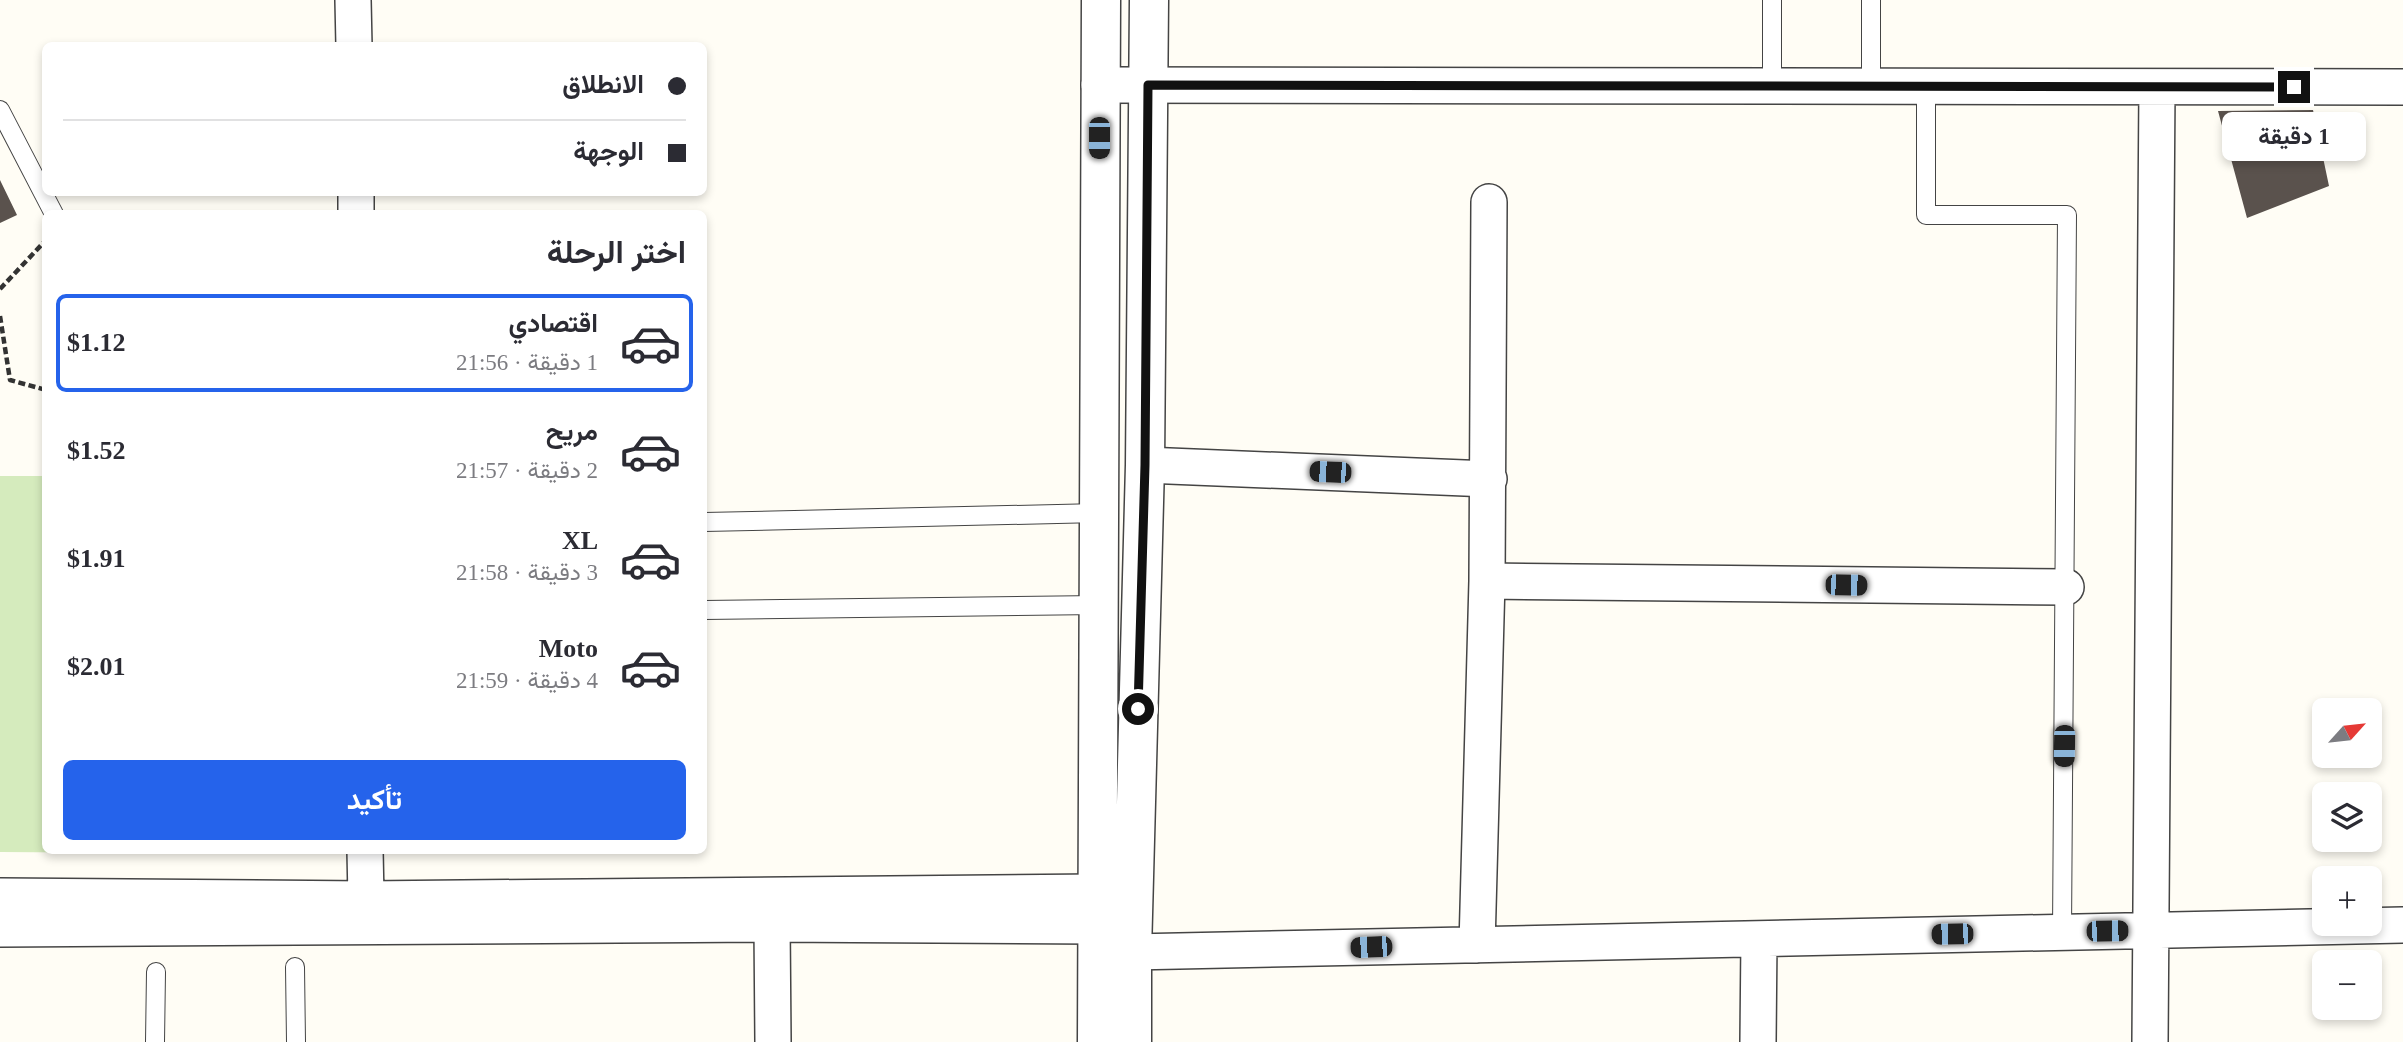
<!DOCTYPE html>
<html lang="ar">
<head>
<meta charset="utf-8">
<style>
  body { margin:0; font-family:"Times New Roman",Vazirmatn,serif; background:#f7f7f7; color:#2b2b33; direction:rtl; height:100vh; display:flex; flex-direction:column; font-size:26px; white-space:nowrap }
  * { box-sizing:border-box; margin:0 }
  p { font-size:23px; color:#7c7c81 }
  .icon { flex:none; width:38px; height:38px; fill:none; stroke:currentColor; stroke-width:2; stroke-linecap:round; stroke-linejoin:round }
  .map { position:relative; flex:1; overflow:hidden; direction:ltr }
  .details { position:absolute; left:42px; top:210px; width:665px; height:644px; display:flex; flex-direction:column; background:#fff; border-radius:10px; box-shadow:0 4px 10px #0003; direction:rtl }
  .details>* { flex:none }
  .hud { position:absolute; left:42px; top:42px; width:665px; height:154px; border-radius:10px; box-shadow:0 4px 10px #0003; direction:rtl; display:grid; align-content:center; height:154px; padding:0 21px; background:#fff }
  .needle { width:46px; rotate:63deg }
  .controls { position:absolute; left:2312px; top:698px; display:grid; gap:14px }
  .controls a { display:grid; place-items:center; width:70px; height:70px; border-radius:10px; background:#fff; box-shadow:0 4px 10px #0003; font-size:35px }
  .end { position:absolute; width:32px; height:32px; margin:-16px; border:9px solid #111; background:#fff; box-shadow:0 0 0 4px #fff }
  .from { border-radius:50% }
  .bubble { position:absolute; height:49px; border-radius:10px; background:#fff; box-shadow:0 4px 10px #0003; font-size:23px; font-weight:700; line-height:49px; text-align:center; direction:rtl }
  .car { position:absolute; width:21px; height:42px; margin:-21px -10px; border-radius:9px; box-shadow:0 0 5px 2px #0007; background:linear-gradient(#222 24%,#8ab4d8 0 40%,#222 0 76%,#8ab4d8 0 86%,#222 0) }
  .hud b { display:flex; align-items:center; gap:24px; height:66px; font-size:26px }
  .hud b+b { border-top:2px solid #e1e1e2 }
  .hud i { width:18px; height:18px; background:#2b2b33 }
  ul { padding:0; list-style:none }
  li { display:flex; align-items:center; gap:21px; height:98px; margin:0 14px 10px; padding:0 7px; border:4px solid transparent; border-radius:10px }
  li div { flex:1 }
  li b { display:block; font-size:26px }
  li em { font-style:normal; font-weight:700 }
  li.current { border-color:#2563eb }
  li>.icon { width:63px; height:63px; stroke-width:1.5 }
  h2 { padding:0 21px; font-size:32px; line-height:84px }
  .button { display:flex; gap:14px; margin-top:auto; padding:14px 21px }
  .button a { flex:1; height:80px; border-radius:10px; background:#2563eb; color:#fff; font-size:28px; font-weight:700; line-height:80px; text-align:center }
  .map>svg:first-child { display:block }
</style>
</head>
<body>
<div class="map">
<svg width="2403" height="1042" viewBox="0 0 2403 1042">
  <rect width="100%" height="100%" fill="#fffdf5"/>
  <path fill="#d5ebbd" d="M0 476H45L46 850H302V854L0 852Z"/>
  <path fill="#5a524d" d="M2313 110 2329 186 2247 218 2218 111Z
    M0 180 17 215 0 223Z"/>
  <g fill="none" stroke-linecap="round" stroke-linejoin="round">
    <g stroke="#444" stroke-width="20">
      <path id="service" d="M1772 0V86
        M1871 0V86
        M1926 86V215H2067L2062 932
        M0 110 54 214
        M704 522 1099 513
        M704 610 1099 605
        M295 967 296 1042
        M155 1042 156 972"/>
    </g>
    <g stroke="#444" stroke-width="38">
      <path id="minor" d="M353 0 354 46
        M1099 85 2403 87
        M356 192V214
        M1145 465 1489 479
        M1487 581 2066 587
        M365 850 366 899
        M0 896 366 899 1097 892
        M772 924 773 1042
        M0 929 772 924 1096 926
        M1477 945 1487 581 1489 202
        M1132 952 2403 925
        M1758 1042 1759 939
        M2150 1042 2157 87"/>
    </g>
    <g stroke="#444" stroke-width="41">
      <path id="tertiary" d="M1097 1042 1101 0
        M1132 1042V952L1145 465 1149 0"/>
    </g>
    <path stroke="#333" stroke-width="4.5" stroke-dasharray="7 3.5" stroke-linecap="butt" d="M0 289 46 240
      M0 316 10 380 46 390"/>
    <use href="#service" stroke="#fff" stroke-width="18"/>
    <use href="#minor" stroke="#fff" stroke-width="35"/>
    <use href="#tertiary" stroke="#fff" stroke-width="38"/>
  </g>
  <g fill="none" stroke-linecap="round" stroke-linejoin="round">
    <path stroke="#111" stroke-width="9" d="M1138 709 1145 465 1148 85 2294 87"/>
  </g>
</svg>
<div class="controls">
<a><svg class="needle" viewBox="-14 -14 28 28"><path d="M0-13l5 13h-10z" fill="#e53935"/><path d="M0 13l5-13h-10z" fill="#7c7c81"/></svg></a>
<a><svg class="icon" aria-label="layers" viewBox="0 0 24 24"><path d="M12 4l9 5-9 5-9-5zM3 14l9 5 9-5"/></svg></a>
<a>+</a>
<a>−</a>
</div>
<i class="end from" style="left:1138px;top:709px"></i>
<i class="end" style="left:2294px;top:87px"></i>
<div class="bubble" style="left:2222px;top:112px;width:144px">1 دقيقة</div>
<i class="car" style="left:1099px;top:138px;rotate:180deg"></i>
<i class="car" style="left:1330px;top:472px;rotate:272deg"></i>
<i class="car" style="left:1846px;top:585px;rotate:91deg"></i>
<i class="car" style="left:2064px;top:746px;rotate:181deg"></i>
<i class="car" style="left:2107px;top:931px;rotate:89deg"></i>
<i class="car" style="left:1952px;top:934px;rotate:269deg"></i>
<i class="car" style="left:1371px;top:947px;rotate:268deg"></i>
<div class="hud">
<b><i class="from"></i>الانطلاق</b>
<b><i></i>الوجهة</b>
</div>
<section class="details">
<h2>اختر الرحلة</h2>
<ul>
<li class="current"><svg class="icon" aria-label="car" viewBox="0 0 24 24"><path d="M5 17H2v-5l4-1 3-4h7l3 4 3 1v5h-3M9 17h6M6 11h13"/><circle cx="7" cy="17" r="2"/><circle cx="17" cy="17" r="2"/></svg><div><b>اقتصادي</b><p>1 دقيقة · 21:56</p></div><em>$1.12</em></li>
<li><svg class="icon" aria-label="car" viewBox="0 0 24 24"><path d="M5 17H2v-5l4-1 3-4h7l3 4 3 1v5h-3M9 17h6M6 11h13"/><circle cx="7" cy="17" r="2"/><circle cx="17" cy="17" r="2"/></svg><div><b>مريح</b><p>2 دقيقة · 21:57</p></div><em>$1.52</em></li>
<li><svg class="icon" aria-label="car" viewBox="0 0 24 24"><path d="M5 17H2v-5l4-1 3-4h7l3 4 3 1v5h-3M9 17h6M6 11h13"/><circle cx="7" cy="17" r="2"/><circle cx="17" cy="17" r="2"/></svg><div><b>XL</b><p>3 دقيقة · 21:58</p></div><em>$1.91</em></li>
<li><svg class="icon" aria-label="car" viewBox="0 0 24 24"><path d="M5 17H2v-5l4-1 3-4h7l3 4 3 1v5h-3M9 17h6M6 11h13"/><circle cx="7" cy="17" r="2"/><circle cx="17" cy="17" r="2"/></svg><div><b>Moto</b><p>4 دقيقة · 21:59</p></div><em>$2.01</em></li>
</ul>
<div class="button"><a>تأكيد</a></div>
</section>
</div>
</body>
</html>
